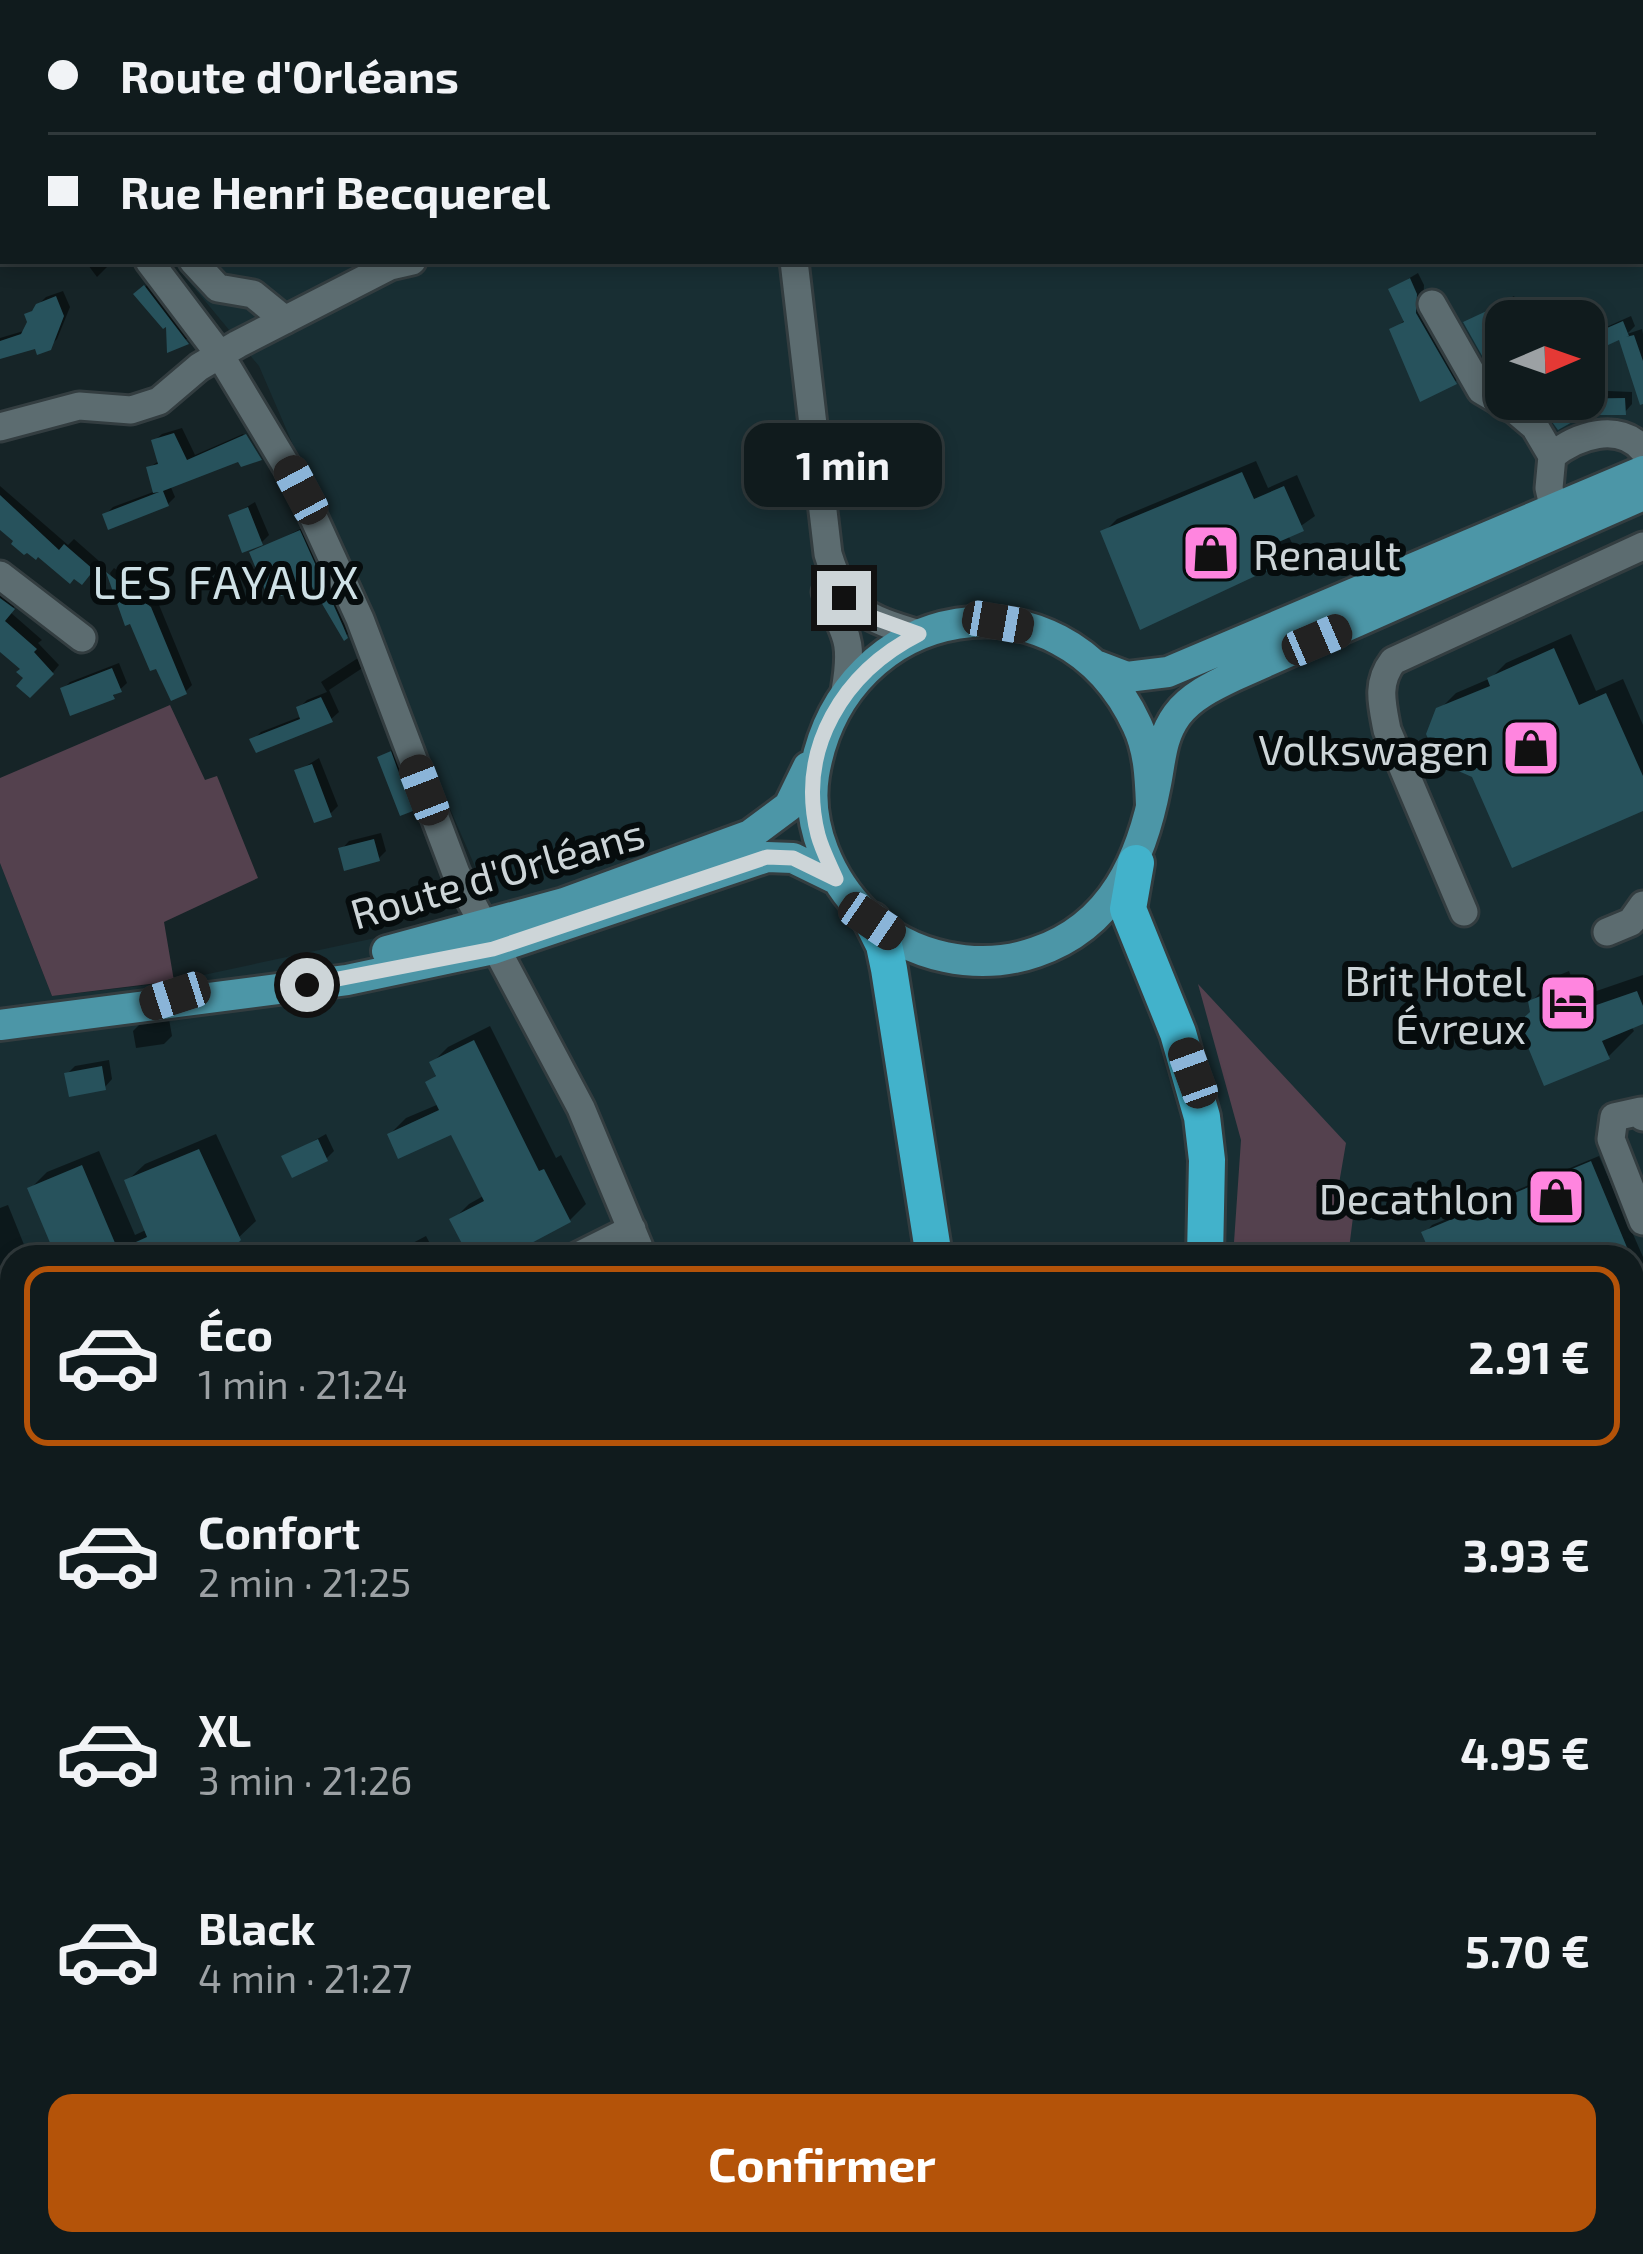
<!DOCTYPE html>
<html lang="fr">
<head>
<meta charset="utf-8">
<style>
  body { margin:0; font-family:"Exo 2",sans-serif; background:#1e282a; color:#f1f3f6; height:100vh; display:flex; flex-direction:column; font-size:45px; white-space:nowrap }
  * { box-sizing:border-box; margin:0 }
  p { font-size:39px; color:#9ca1a4 }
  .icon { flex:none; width:66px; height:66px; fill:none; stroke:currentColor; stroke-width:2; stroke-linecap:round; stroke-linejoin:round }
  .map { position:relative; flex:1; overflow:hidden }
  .sheet { position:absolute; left:0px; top:1245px; width:1644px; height:1011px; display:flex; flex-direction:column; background:#101b1d; border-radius:36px 36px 0 0; box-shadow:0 6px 18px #0003,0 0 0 3px #30393b }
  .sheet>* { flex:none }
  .top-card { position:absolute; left:0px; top:0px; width:1644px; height:264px; box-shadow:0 6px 18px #0003,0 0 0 3px #30393b; display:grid; align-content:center; height:264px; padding:0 48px; background:#101b1d }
  .needle { width:78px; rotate:88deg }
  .buttons { position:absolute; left:1485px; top:300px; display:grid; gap:24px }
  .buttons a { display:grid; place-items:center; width:120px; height:120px; border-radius:24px; background:#101b1d; box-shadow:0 6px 18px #0003,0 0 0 3px #30393b; font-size:60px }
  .end { position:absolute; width:54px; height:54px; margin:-27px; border:15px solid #cdd5d8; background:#111; box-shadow:0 0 0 6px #111 }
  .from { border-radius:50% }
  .bubble { position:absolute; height:84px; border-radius:24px; background:#101b1d; box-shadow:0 6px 18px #0003,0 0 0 3px #30393b; font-size:39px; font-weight:700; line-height:84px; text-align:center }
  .car { position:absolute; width:36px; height:72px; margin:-36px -18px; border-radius:15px; box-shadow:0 0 9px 3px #0007; background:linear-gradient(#222 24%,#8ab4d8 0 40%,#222 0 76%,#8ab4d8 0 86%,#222 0) }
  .top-card b { display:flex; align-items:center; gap:42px; height:114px; font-size:45px }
  .top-card b+b { border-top:3px solid #30393b }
  .top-card i { width:30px; height:30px; background:#f1f3f6 }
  ul { padding:21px 0 0; list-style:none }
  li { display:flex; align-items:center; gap:36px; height:180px; margin:0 24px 18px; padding:0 24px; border:6px solid transparent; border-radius:24px }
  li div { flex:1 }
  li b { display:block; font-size:45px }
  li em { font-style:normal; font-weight:700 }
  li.selected { border-color:#b45309 }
  li>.icon { width:108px; height:108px; stroke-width:1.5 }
  .primary-button { display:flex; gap:24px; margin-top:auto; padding:24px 48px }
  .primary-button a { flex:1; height:138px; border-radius:24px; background:#b45309; color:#fff; font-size:48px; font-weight:700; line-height:138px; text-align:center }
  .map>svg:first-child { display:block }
</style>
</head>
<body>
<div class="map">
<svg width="1643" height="2254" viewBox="0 0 1643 2254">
  <rect width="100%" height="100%" fill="#162427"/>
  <path fill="#182e33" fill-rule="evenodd" d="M0 0H1643V2254H1467L1463 2244H1632V1257H12V1563L0 1569V863L52 996 166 983 436 925 489 899 259 366 172 261H1641V3H3V132ZM1506 321H1584V399H1506Z
    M653 2244H972L958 2254H658Z"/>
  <path fill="#54414e" d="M170 705 205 780 217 776 258 878 164 922 174 981 52 996 0 863V778Z
    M1198 984 1346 1143 1336 1201 1353 1217 1348 1257H1233L1241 1140Z
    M12 1563V1971L0 1975V1569Z
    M1643 1814V2254H1468L1463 2244H1632V1819Z"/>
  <path fill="#0007" d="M7 0H109L3 3Z
    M415 0H537L538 3H402Z
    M560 0H598L592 3Z
    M767 0H863V3H767Z
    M1157 0H1186V3H1157Z
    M3 3V59L0 54Z
    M1643 117V182L1641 176Z
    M0 168 3 169V204L0 202Z
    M85 261H113L97 277Z
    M1418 273 1424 285 1423 304 1462 374 1455 382 1393 330 1406 319 1391 289Z
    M153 280 195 334 170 349 169 321 137 294Z
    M63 291 70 307 57 339 49 347 37 345 0 356V338L27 330 28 315 46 297Z
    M1514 296 1526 321H1506V380L1467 323Z
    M1631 316 1635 326 1627 334 1642 329 1643 334V383L1621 336 1584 353V337Z
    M1584 390 1632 392V404L1625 412 1557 399H1584Z
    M182 428 195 455 243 434 257 458H240L170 485 175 497 168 504 105 515 113 507 156 491 149 468 160 460 154 441 162 434Z
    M1256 461 1268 488 1297 475 1315 516 1288 535 1294 547 1281 560 1104 532 1117 519Z
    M0 486 68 545 74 539 99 561 81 581 0 527Z
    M255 502 269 535 261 543 232 516Z
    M306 526 352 630 346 636 312 581 253 553Z
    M114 568 157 600 192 685 185 692 132 620 127 622 110 573Z
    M4 589 19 601 10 612 42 640 38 643 59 665 46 681 27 677 24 668 0 649V593Z
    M1571 634 1596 691 1623 679 1643 725V808L1474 775 1439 710 1456 693 1491 678 1506 663Z
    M358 658 364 667 329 690 339 712 331 719 253 740 261 732 302 716 299 708 307 700 327 692 321 682Z
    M119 663 127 683 113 696 63 689 70 682Z
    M399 746 419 800 412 808 381 757Z
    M319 758 338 806 330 814 298 771Z
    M381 833 386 851 378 859 342 849 349 841Z
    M1569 971 1579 997 1643 975V1021L1631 1026 1634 1031 1608 1057 1533 1011 1531 1002 1557 976Z
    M169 1019 172 1036 164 1044 136 1048 133 1031 141 1023Z
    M490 1026 556 1158 561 1155 586 1204 570 1220 499 1257H473L453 1220 469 1204 485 1195 453 1131 390 1134 406 1118 439 1104 429 1083 438 1073 432 1063 448 1047Z
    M109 1060 112 1079 105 1087 67 1074 75 1066Z
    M216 1134 256 1221 218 1257H59L30 1189 47 1172 99 1151 135 1235 148 1229 128 1180 145 1164Z
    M326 1134 334 1151 326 1159 285 1157Z
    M1599 1156 1643 1257V1417L1632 1422V1257H1435L1425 1233 1432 1225Z
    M8 1205 29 1257H12V1279L0 1284V1208Z
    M426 1236 437 1257H386Z"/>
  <path fill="#27525c" d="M1410 278 1417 294 1416 313 1457 384 1420 402 1389 329 1404 322 1388 289Z
    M144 285 189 344 167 353 166 327 163 329 133 294Z
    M56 296 64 316 51 350 37 355 35 349 0 359V341L21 334 27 322 24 314 32 311 36 304Z
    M1506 302 1513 316 1506 320V384L1494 377 1463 322Z
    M1623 321 1629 336 1626 337 1634 335 1643 361V404L1640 405 1619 340 1584 356V338Z
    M1625 398 1626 415H1585L1558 430 1544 411 1557 399Z
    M174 433 187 460 246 434 262 460 241 467 238 462 163 491 169 506 108 530 102 514 159 492 153 493 146 467 158 464 151 440Z
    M1242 472 1254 499 1284 486 1304 531 1274 544 1283 563 1140 630 1100 531Z
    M0 495 59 550 64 544 94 570 82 585 74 579 70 584 38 557 36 560 27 553 24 555 11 544 13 541 0 530Z
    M248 507 263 545 242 553 228 515Z
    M300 530 343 626 348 638 344 641 311 585 281 596 277 585 265 590 249 552Z
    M106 572 151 607 187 694 171 701 156 669 150 671 130 624 125 626Z
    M0 598 15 609 5 621 37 649 34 652 54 674 30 698 16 686 23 678 16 672 20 669 0 652Z
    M1554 648 1579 705 1606 693 1643 776V811L1512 868 1472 777 1438 762 1426 734 1436 708 1490 686 1487 678Z
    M112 668 122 692 113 695 115 699 70 716 60 688Z
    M321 697 333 722 256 753 249 739 300 719 296 707Z
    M391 751 413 811 400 816 377 757Z
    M312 764 332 817 314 823 294 770Z
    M374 839 380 861 344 871 338 848Z
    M1637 991 1643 1006V1024L1602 1041 1610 1059 1544 1086 1518 1023 1530 1012 1528 1001 1543 995 1553 1020Z
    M474 1040 539 1171 544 1169 571 1222 505 1257H469L449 1219 484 1201 451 1135 398 1159 387 1134 439 1110 425 1082 436 1076 429 1062Z
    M102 1066 106 1090 69 1097 64 1073Z
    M318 1139 328 1161 292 1178 281 1156Z
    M199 1149 241 1240 223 1257H56L27 1188 82 1165 118 1250 147 1237 124 1180Z
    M1591 1161 1631 1257H1432L1421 1232Z"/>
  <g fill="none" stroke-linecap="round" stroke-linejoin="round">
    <g stroke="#333d40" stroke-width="33">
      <path id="minor" d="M689 0 690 3
        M1640 0 1643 4
        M0 159 3 160
        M149 261 220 355 301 490 360 619 456 873 581 1108 643 1257
        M193 261 218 288 253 294 285 320
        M794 261 828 554C845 610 865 618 919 634
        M1432 304 1481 390 1515 410 1535 427 1552 456 1549 488 1554 510
        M0 427 79 406 131 410 159 401 199 367 238 344 390 266 412 261
        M1552 456C1576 436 1619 421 1643 450
        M0 575 82 638
        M826 592C846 636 854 639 845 691
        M1464 912 1387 730C1382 704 1376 683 1393 661L1643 546
        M1607 932 1631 922 1643 905
        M1643 1117 1641 1111 1614 1117 1611 1139 1643 1221
        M576 1257 632 1229
        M0 1362 12 1357
        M0 1558 12 1552
        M1632 1842 1643 1838
        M1632 2237 1643 2242
        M1178 2244 1184 2254"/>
    </g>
    <g stroke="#333d40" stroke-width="36">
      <path id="major" d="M1098 666 1127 677 1168 672 1643 471
        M1151 805C1150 778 1149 750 1137 725 1062 563 842 600 814 775 806 826 830 880 866 915 909 958 979 972 1036 952 1113 926 1142 858 1156 784 1161 759 1161 737 1177 715 1191 696 1215 685 1236 675L1643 495
        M387 951 564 903 750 835 789 806 808 767
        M0 1025 347 980 493 949 767 857 793 858 836 879"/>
    </g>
    <g stroke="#333d40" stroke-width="42">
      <path id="highway" d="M1136 863 1128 909 1178 1033 1202 1117 1207 1160 1205 1257
        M872 921 884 945 889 969 934 1257
        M950 2254 952 2244
        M1028 2254 1031 2244"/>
    </g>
    <use href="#minor" stroke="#5c6c70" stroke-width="27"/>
    <use href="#major" stroke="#4c96a7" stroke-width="30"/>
    <use href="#highway" stroke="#42b2cb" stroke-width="36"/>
  </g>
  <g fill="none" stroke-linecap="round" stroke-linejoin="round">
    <path stroke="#cdd5d8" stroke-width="15" d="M307 985 493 949 767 857 793 858 836 879C830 865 822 850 818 835 796 748 844 672 919 634L872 617 844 598"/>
  </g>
  <defs>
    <g id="shop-square" transform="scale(3)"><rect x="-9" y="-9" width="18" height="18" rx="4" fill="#ff85df" stroke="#060c0d"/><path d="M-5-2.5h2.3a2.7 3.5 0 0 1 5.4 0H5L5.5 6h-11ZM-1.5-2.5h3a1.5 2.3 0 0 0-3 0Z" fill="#111"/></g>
    <g id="hotel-square" transform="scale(3)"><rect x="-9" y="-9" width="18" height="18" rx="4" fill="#ff85df" stroke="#060c0d"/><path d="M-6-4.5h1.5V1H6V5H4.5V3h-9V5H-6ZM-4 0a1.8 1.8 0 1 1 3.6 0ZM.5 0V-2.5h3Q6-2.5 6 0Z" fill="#111"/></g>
  </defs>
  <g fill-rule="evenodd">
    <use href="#shop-square" x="1211" y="553"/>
    <use href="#shop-square" x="1531" y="748"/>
    <use href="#hotel-square" x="1568" y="1003"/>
    <use href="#shop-square" x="1556" y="1197"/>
  </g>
  <g text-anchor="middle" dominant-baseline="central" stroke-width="12" stroke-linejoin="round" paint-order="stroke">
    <g font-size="42" fill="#cdd5d8" stroke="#060c0d" text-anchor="end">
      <text x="1253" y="553" text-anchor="start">Renault</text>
      <text x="1489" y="748">Volkswagen</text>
      <text x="1526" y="979">Brit Hotel<tspan x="1526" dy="48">Évreux</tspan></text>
      <text x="1514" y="1197">Decathlon</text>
    </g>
    <g font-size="42" fill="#cdd5d8" stroke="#060c0d">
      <text transform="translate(497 872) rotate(-16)">Route d'Orléans</text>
    </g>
    <g font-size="45" letter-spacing="3" fill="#cfe1e6" stroke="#060c0d">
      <text x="227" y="581">LES FAYAUX</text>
    </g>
  </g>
</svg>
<div class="buttons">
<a><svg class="needle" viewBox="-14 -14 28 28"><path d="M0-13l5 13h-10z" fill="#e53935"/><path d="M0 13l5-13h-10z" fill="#9ca1a4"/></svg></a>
</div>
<i class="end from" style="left:307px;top:985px"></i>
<i class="end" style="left:844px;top:598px"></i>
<div class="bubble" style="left:744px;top:423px;width:198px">1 min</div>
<i class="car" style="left:301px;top:490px;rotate:332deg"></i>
<i class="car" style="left:998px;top:622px;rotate:100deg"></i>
<i class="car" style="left:1317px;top:640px;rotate:67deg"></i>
<i class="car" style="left:424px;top:790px;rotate:339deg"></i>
<i class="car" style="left:872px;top:921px;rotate:124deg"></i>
<i class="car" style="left:175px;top:996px;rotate:252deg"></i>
<i class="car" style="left:1193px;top:1073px;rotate:340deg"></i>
<div class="top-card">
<b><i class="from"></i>Route d'Orléans</b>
<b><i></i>Rue Henri Becquerel</b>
</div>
<section class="sheet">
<ul>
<li class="selected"><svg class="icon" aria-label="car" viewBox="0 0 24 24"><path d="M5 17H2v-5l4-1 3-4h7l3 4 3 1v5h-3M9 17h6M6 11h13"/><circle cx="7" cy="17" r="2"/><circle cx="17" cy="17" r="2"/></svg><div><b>Éco</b><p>1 min · 21:24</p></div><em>2.91 €</em></li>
<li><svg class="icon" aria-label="car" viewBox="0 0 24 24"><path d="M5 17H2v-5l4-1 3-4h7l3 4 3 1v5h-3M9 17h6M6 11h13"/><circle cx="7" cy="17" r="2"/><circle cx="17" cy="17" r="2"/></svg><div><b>Confort</b><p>2 min · 21:25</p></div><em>3.93 €</em></li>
<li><svg class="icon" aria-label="car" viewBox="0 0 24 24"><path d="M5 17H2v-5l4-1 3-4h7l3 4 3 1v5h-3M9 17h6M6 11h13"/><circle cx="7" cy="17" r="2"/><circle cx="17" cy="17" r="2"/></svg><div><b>XL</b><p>3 min · 21:26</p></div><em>4.95 €</em></li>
<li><svg class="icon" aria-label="car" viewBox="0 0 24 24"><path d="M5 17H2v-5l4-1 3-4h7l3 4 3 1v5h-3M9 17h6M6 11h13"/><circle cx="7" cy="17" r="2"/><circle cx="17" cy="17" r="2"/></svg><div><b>Black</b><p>4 min · 21:27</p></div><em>5.70 €</em></li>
</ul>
<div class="primary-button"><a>Confirmer</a></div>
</section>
</div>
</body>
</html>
